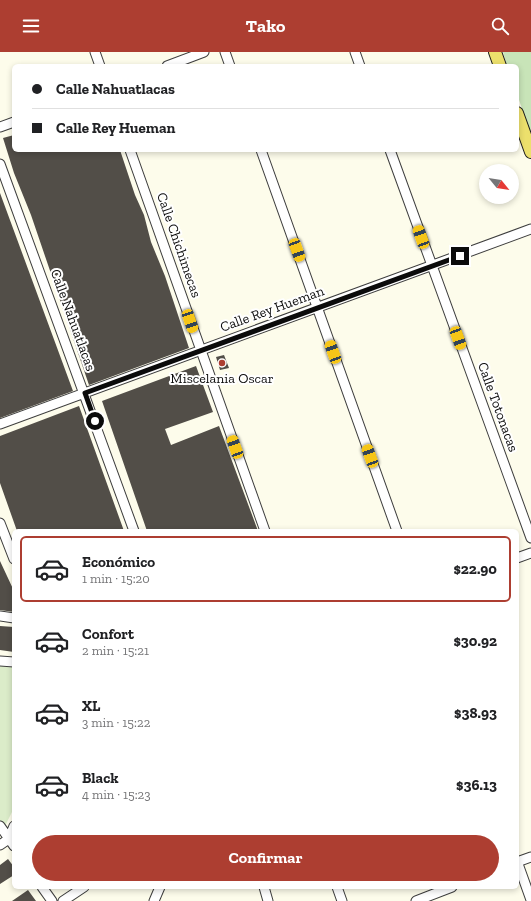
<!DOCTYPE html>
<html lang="es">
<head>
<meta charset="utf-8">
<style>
  body { margin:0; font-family:"Zilla Slab",serif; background:#f6f6f6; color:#202124; height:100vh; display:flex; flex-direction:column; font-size:15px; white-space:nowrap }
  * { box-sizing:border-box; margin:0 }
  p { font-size:13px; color:#757577 }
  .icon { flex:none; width:22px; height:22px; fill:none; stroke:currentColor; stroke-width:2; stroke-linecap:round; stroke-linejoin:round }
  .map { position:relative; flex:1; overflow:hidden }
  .drawer { position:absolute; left:12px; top:477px; width:507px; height:360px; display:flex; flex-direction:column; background:#fff; border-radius:6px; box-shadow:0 2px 6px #0003 }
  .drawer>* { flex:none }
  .guide { position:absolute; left:12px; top:12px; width:507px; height:88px; border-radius:6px; box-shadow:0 2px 6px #0003; display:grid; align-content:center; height:88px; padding:0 20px; background:#fff }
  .needle { width:26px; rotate:120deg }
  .controls { position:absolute; left:479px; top:112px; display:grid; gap:8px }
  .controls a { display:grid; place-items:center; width:40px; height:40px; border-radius:50%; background:#fff; box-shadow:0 2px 6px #0003; font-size:20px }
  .end { position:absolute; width:18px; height:18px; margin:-9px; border:5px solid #0b0b0b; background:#fff; box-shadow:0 0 0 2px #fff }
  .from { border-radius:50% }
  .car { position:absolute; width:12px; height:24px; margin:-12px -6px; border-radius:5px; box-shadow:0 0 3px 1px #0007; background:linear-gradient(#f5c518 24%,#345 0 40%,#f5c518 0 76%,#345 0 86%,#f5c518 0) }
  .guide b { display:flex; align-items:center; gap:14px; height:38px; font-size:15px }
  .guide b+b { border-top:1px solid #e0e0e0 }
  .guide i { width:10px; height:10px; background:#202124 }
  ul { padding:7px 0 0; list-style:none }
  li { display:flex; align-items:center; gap:12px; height:66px; margin:0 8px 6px; padding:0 12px; border:2px solid transparent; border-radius:6px }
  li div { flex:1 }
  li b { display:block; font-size:15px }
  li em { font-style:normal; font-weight:700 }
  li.current { border-color:#ad3e31 }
  li>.icon { width:36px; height:36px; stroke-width:1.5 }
  .action { display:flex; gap:8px; margin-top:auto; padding:8px 20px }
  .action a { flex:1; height:46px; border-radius:24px; background:#ad3e31; color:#fff; font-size:16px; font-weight:700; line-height:46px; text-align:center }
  header { display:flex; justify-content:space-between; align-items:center; height:52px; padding:0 20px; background:#ad3e31; color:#fff; font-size:18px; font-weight:700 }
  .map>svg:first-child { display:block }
</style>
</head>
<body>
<header><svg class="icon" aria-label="menu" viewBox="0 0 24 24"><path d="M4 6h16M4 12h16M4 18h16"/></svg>Tako<svg class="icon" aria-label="search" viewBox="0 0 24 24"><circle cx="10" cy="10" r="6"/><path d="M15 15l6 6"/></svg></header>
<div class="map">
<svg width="531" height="849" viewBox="0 0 531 849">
  <rect width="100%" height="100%" fill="#fdfceb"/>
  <path fill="#c8e4b8" d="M503 0H531V83L517 42V14H507Z"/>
  <path fill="#dbecc9" d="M0 611 14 612V756L5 774 0 771Z"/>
  <path fill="#524e48" d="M14 83V98H120L135 143 144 163 151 190 165 224 189 296 89 333 31 163 14 121 3 86Z
    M0 141 73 339 0 366Z
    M224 303 229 316 220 318 216 305Z
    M196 314 213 360 165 377 171 393 219 374 258 479H147L102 349Z
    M79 354 124 479H17L0 431V384Z
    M0 509 14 539V560L0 558Z
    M0 574 14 575V600L0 598Z
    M8 807 14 815V823L0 832V813Z
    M28 838 36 849H12Z"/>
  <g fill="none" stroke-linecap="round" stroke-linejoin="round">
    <g stroke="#3e3e3e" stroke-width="11">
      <path id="minor" d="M95 0 100 14
        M225 0 230 14
        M355 0 360 14
        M167 14 204 0
        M0 75 14 70
        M130 98 265 479
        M261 98 397 479
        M390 98 531 486
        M0 112 134 479
        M0 372 531 177
        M0 471 14 507
        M517 506 531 501
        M0 564 14 566
        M0 609 14 610
        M0 774 14 794
        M9 786 14 774
        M0 793 13 784
        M517 809 531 848
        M517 810 531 805
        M42 835 52 849
        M264 835 268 849
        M337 835 342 849
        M63 849 84 835
        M154 849 160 835
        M416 849 452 835"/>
    </g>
    <g stroke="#1c1c1c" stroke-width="14">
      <path id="major" d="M495 0 500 14
        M517 61 531 100"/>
    </g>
    <use href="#minor" stroke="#fff" stroke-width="9"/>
    <use href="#major" stroke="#ece06c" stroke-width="12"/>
  </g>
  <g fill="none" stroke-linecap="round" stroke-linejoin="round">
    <path stroke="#0b0b0b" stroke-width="5" d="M95 369 85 341 460 204"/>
  </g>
  <circle fill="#ad3e31" stroke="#fff" stroke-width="1.5" cx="222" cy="311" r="4"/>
  <g text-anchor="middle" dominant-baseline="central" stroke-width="4" stroke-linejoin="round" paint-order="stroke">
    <g font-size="14" fill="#0b0b0b" stroke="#fff">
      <text transform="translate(179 193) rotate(71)">Calle Chichimecas</text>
      <text transform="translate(272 257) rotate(-20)">Calle Rey Hueman</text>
      <text transform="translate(73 268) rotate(70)">Calle Nahuatlacas</text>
      <text transform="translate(498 355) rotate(70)">Calle Totonacas</text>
    </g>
    <g font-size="14" fill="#0b0b0b" stroke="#fff">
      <text x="222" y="326">Miscelania Oscar</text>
    </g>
  </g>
</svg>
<div class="controls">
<a><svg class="needle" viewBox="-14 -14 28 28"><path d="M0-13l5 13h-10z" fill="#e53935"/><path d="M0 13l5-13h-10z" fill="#757577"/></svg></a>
</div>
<i class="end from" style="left:95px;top:369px"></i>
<i class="end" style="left:460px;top:204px"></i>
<i class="car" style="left:421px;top:185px;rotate:340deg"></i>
<i class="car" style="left:297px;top:198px;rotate:160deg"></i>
<i class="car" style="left:190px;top:269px;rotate:161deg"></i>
<i class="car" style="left:458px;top:286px;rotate:160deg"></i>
<i class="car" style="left:333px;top:300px;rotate:340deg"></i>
<i class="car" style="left:235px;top:395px;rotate:340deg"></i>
<i class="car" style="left:370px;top:404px;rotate:340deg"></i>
<div class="guide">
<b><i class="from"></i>Calle Nahuatlacas</b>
<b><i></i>Calle Rey Hueman</b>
</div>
<section class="drawer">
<ul>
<li class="current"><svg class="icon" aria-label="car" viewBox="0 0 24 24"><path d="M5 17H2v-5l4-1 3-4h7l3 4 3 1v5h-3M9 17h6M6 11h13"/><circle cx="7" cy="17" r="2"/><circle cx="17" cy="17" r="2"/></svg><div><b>Económico</b><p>1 min · 15:20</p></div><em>$22.90</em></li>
<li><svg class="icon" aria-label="car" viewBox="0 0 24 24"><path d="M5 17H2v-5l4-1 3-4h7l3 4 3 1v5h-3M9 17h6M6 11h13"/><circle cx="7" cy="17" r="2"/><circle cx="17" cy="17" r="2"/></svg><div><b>Confort</b><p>2 min · 15:21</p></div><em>$30.92</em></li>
<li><svg class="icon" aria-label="car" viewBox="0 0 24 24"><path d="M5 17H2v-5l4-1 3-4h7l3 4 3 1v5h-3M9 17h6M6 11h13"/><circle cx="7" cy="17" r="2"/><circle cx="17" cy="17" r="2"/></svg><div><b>XL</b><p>3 min · 15:22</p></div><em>$38.93</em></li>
<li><svg class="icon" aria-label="car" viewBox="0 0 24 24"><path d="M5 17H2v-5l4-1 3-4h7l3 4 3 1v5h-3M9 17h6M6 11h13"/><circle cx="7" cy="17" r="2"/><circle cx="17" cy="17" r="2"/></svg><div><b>Black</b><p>4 min · 15:23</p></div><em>$36.13</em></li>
</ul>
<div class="action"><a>Confirmar</a></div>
</section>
</div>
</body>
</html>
